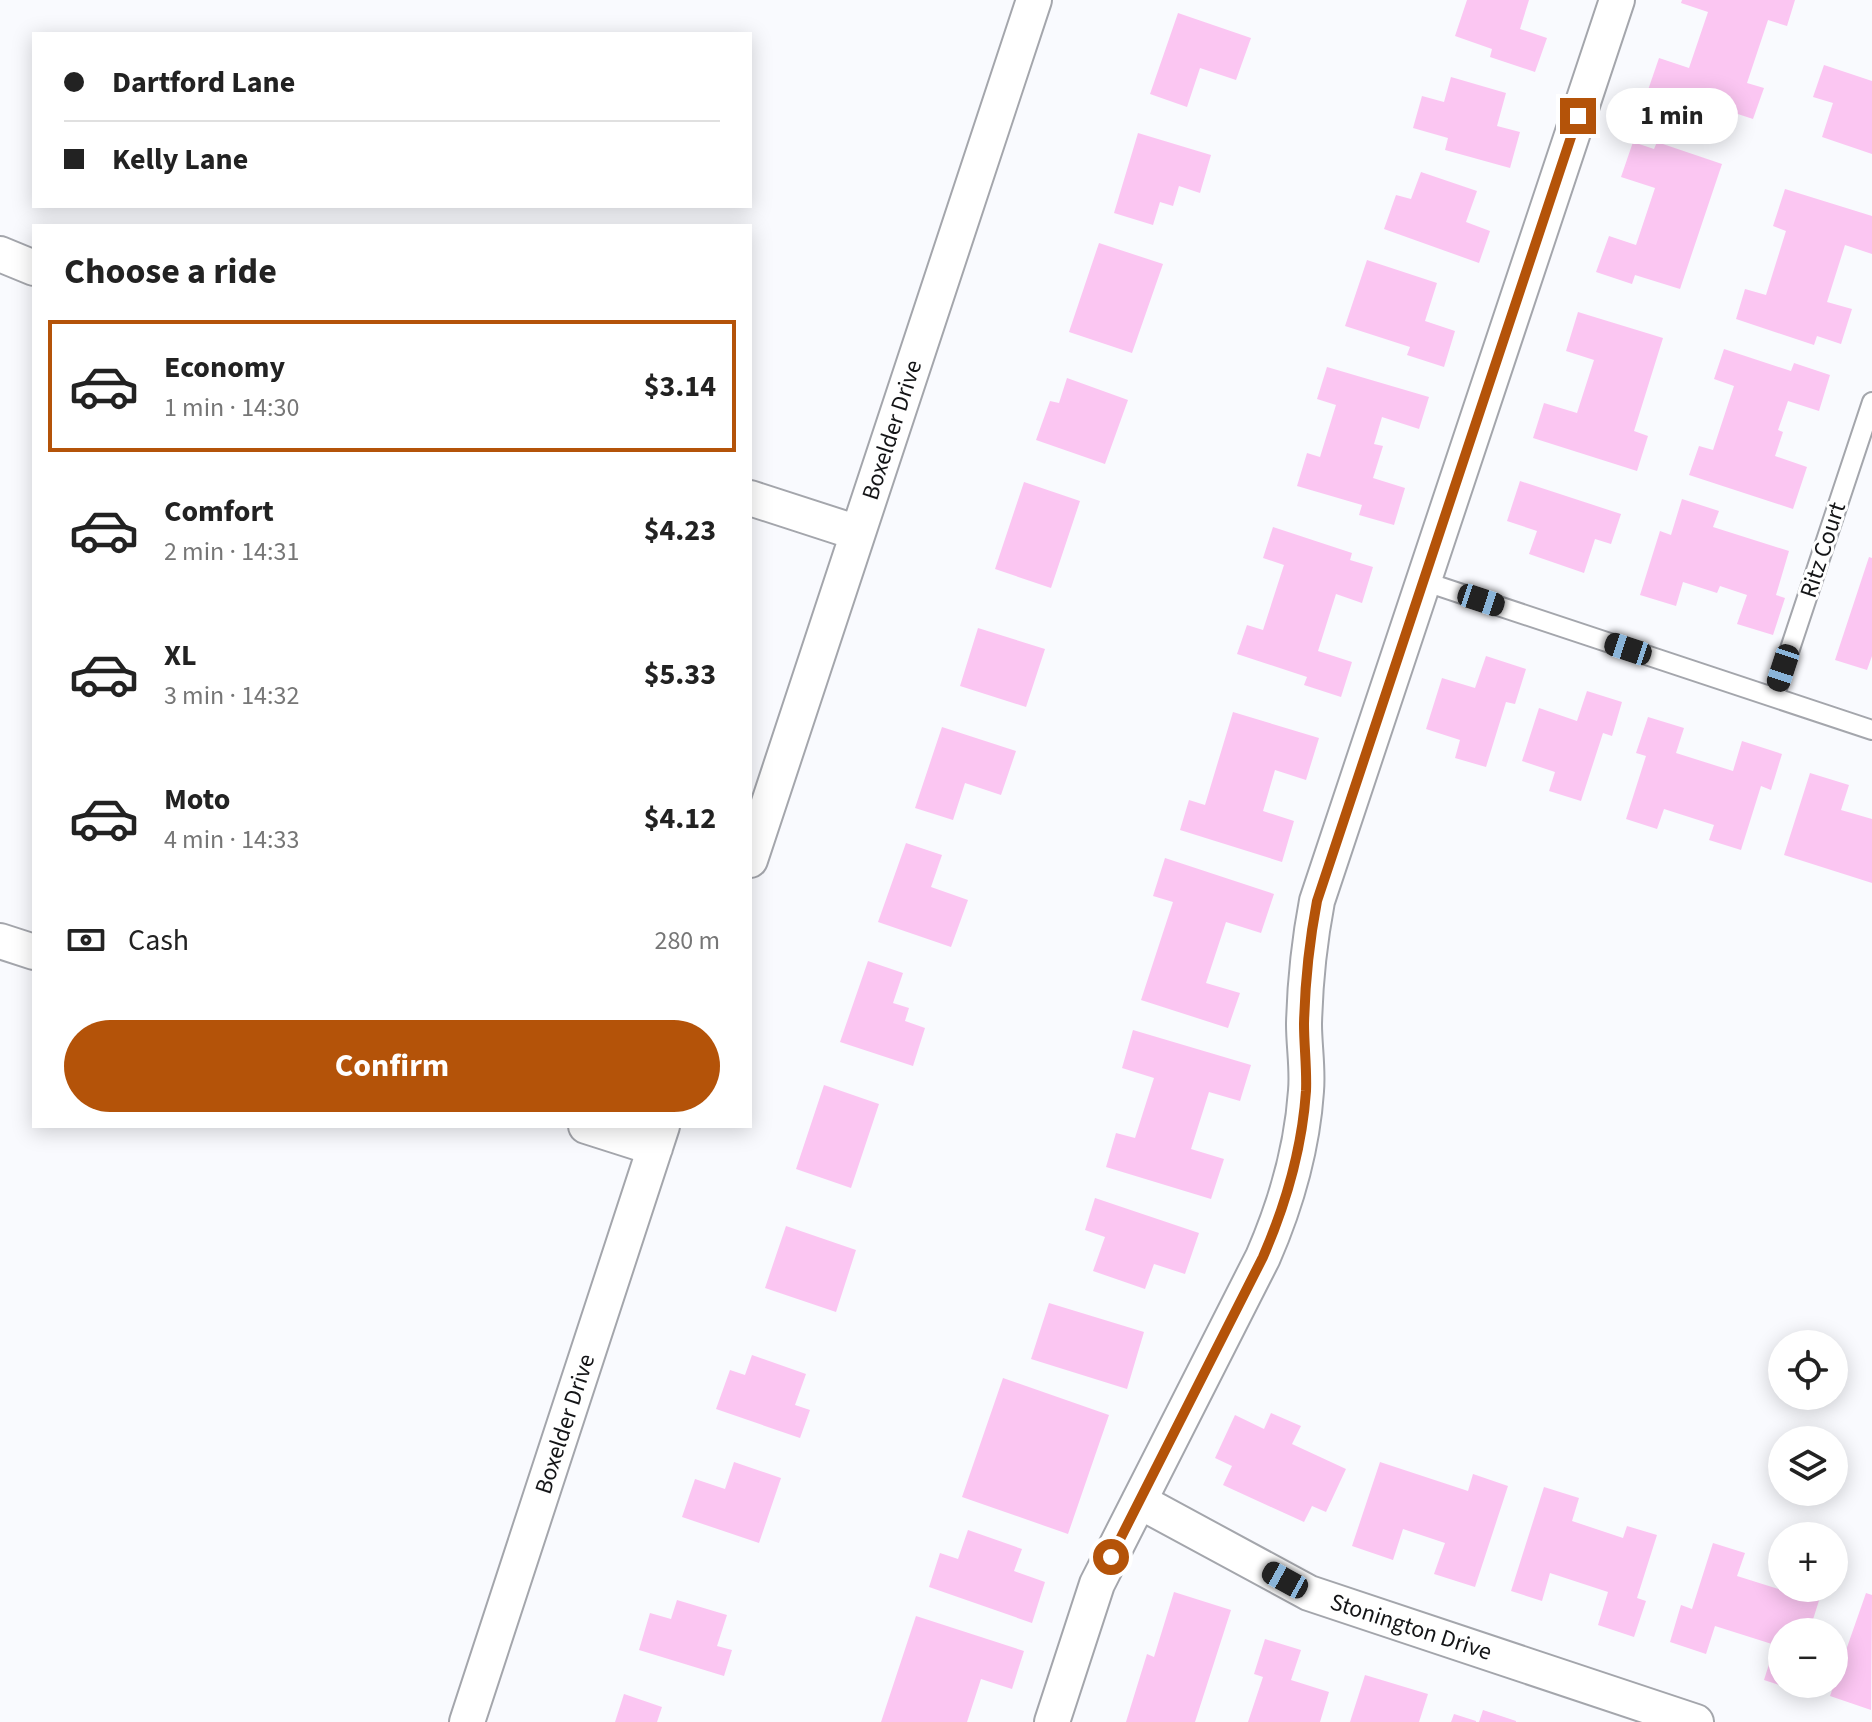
<!DOCTYPE html>
<html lang="en">
<head>
<meta charset="utf-8">
<style>
  body { margin:0; font-family:"Source Sans 3",sans-serif; background:#f6f6f6; color:#222; height:100vh; display:flex; flex-direction:column; font-size:30px; white-space:nowrap }
  * { box-sizing:border-box; margin:0 }
  p { font-size:26px; color:#767676 }
  .icon { flex:none; width:44px; height:44px; fill:none; stroke:currentColor; stroke-width:2; stroke-linecap:round; stroke-linejoin:round }
  .map { position:relative; flex:1; overflow:hidden }
  .details { position:absolute; left:32px; top:224px; width:720px; height:904px; display:flex; flex-direction:column; background:#fff; border-radius:0px; box-shadow:0 4px 20px #0003 }
  .details>* { flex:none }
  .banner { position:absolute; left:32px; top:32px; width:720px; height:176px; border-radius:0px; box-shadow:0 4px 20px #0003; display:grid; align-content:center; height:176px; padding:0 32px; background:#fff }
  .controls { position:absolute; left:1768px; top:1330px; display:grid; gap:16px }
  .controls a { display:grid; place-items:center; width:80px; height:80px; border-radius:50%; background:#fff; box-shadow:0 4px 20px #0003; font-size:40px }
  .end { position:absolute; width:36px; height:36px; margin:-18px; border:10px solid #b45309; background:#fff; box-shadow:0 0 0 4px #fff }
  .from { border-radius:50% }
  .bubble { position:absolute; height:56px; border-radius:28px; background:#fff; box-shadow:0 4px 20px #0003; font-size:26px; font-weight:700; line-height:56px; text-align:center }
  .car { position:absolute; width:24px; height:48px; margin:-24px -12px; border-radius:10px; box-shadow:0 0 6px 2px #0007; background:linear-gradient(#222 24%,#8ab4d8 0 40%,#222 0 76%,#8ab4d8 0 86%,#222 0) }
  .banner b { display:flex; align-items:center; gap:28px; height:76px; font-size:30px }
  .banner b+b { border-top:2px solid #e0e0e0 }
  .banner i { width:20px; height:20px; background:#222 }
  ul { padding:0; list-style:none }
  li { display:flex; align-items:center; gap:24px; height:132px; margin:0 16px 12px; padding:0 16px; border:4px solid transparent; border-radius:0px }
  li div { flex:1 }
  li b { display:block; font-size:30px }
  li em { font-style:normal; font-weight:700 }
  li.active { border-color:#b45309 }
  li>.icon { width:72px; height:72px; stroke-width:1.5 }
  h2 { padding:0 32px; font-size:36px; line-height:96px }
  .pay { display:flex; align-items:center; gap:20px; height:88px; padding:0 32px; font-size:30px }
  .pay p { margin-inline-start:auto }
  .cta { display:flex; gap:16px; margin-top:auto; padding:16px 32px }
  .cta a { flex:1; height:92px; border-radius:48px; background:#b45309; color:#fff; font-size:32px; font-weight:700; line-height:92px; text-align:center }
  .map>svg:first-child { display:block }
</style>
</head>
<body>
<div class="map">
<svg width="1872" height="1722" viewBox="0 0 1872 1722">
  <rect width="100%" height="100%" fill="#f9fafe"/>
  <path fill="#fbc6f2" d="M1467 0H1529L1520 29 1547 38 1535 72 1490 57 1492 49 1455 36Z
    M1682 0H1795L1787 26 1768 20 1747 83 1764 88 1753 119 1686 97 1684 106 1647 93 1659 58 1689 68 1708 12 1681 3Z
    M1178 13 1251 38 1236 80 1200 68 1187 107 1150 94Z
    M1824 65 1872 81V154L1822 137 1833 103 1813 97Z
    M1451 77 1506 93 1497 126 1520 132 1510 168 1445 150 1448 138 1413 128 1422 96 1444 102Z
    M1138 133 1211 155 1200 193 1179 186 1173 206 1160 202 1153 225 1114 213Z
    M1633 142 1654 149 1657 142 1722 164 1680 289 1635 275 1632 284 1596 272 1609 236 1636 245 1655 188 1621 177Z
    M1421 172 1477 191 1466 222 1490 231 1479 263 1384 229 1396 195 1411 199Z
    M1785 189 1872 216V254L1845 245 1827 302 1852 309 1841 344 1817 336 1814 345 1736 319 1745 289 1766 295 1786 231 1773 226Z
    M1099 243 1163 264 1132 353 1069 332Z
    M1367 260 1437 283 1425 321 1455 331 1444 367 1407 355 1410 347 1345 326Z
    M1578 312 1663 338 1634 431 1648 436 1637 471 1533 438 1544 403 1577 413 1594 360 1566 351Z
    M1724 349 1791 371 1794 363 1830 375 1819 411 1788 401 1778 430 1783 432 1775 456 1807 467 1793 509 1689 475 1699 446 1713 450 1734 386 1714 379Z
    M1327 367 1429 397 1419 429 1382 417 1374 444 1383 446 1373 478 1405 488 1394 525 1359 515 1362 505 1297 486 1307 453 1320 457 1336 405 1317 399Z
    M1067 378 1128 400 1105 464 1036 440 1050 401 1059 403Z
    M1520 481 1621 514 1611 544 1595 539 1584 573 1529 554 1537 531 1507 521Z
    M1024 482 1080 501 1051 588 995 569Z
    M1682 499 1719 511 1713 527 1789 551 1776 595 1785 598 1773 635 1737 624 1747 595 1720 586 1717 593 1683 582 1676 606 1640 595 1660 531 1671 535Z
    M1273 527 1352 553 1350 560 1373 567 1362 603 1336 594 1318 651 1352 662 1341 697 1304 685 1307 677 1237 654 1247 625 1263 630 1284 565 1263 558Z
    M1869 557 1872 558V656L1867 670 1835 660Z
    M978 628 1045 649 1026 707 960 686Z
    M1486 656 1526 669 1515 704 1506 702 1486 767 1455 758 1460 740 1426 729 1442 678 1475 688Z
    M1587 691 1622 702 1612 736 1603 733 1581 801 1549 791 1555 772 1522 761 1539 708 1577 721Z
    M1233 712 1319 738 1306 780 1275 770 1263 811 1294 821 1282 862 1180 830 1189 800 1205 805Z
    M1648 717 1684 728 1676 753 1733 771 1742 741 1782 754 1771 790 1761 786 1741 850 1709 840 1714 825 1664 809 1657 829 1626 819 1646 756 1636 753Z
    M942 727 1016 751 1001 795 965 783 953 820 915 808Z
    M1810 773 1849 785 1841 810 1872 819V883L1784 855Z
    M906 843 942 855 931 887 968 900 951 947 878 922Z
    M1165 858 1274 894 1261 933 1226 922 1206 983 1240 993 1228 1028 1141 1000 1173 902 1153 896Z
    M868 961 903 973 893 1003 909 1008 905 1021 925 1028 913 1066 840 1042Z
    M1133 1030 1251 1065 1240 1101 1209 1092 1191 1149 1224 1159 1211 1199 1106 1167 1116 1133 1135 1138 1154 1078 1122 1068Z
    M824 1085 879 1104 851 1188 796 1169Z
    M1095 1198 1199 1233 1185 1274 1154 1264 1145 1289 1093 1271 1105 1237 1085 1230Z
    M786 1226 856 1250 836 1312 765 1288Z
    M1049 1303 1144 1332 1127 1389 1031 1359Z
    M752 1355 806 1374 795 1405 810 1410 800 1438 716 1409 730 1370 745 1375Z
    M1003 1378 1109 1415 1068 1534 962 1497Z
    M1271 1413 1301 1426 1292 1444 1346 1469 1326 1512 1312 1506 1304 1522 1223 1485 1232 1466 1215 1458 1235 1415 1264 1429Z
    M734 1462 781 1478 759 1543 682 1517 695 1479 725 1489Z
    M1380 1462 1468 1491 1473 1474 1508 1486 1475 1587 1434 1574 1445 1543 1403 1529 1393 1560 1352 1546Z
    M1544 1487 1579 1498 1572 1521 1623 1538 1627 1526 1657 1535 1637 1598 1646 1601 1634 1637 1598 1625 1608 1592 1550 1573 1542 1601 1511 1591Z
    M968 1530 1022 1549 1014 1571 1045 1582 1032 1623 929 1587 940 1553 958 1559Z
    M1713 1543 1745 1553 1737 1576 1788 1592 1789 1588H1823L1809 1632H1782V1684H1803L1801 1692 1764 1680 1775 1645 1715 1626 1706 1654 1670 1642 1681 1605 1692 1609Z
    M1174 1592 1231 1610 1195 1722H1126L1147 1654 1154 1657Z
    M1866 1593 1872 1595 1871 1710 1830 1696Z
    M677 1600 727 1615 717 1646 732 1650 724 1676 639 1650 650 1613 671 1619Z
    M916 1616 1024 1651 1012 1689 981 1679 967 1722H881Z
    M1265 1639 1301 1650 1291 1680 1329 1692 1320 1722H1248L1263 1677 1254 1674Z
    M1365 1675 1428 1694 1419 1722H1350Z
    M624 1694 662 1707 657 1722H615Z
    M1483 1710 1516 1721V1722H1479Z
    M1454 1714 1476 1721V1722H1451Z"/>
  <g fill="none" stroke-linecap="round" stroke-linejoin="round">
    <g stroke="#a4a6ac" stroke-width="22">
      <path id="service" d="M1423 581 1872 730
        M1774 697 1872 402"/>
    </g>
    <g stroke="#a4a6ac" stroke-width="38">
      <path id="minor" d="M0 254 34 268
        M750 498 858 533
        M750 860 1034 0
        M0 941 34 952
        M586 1126 655 1148
        M1139 1501 1309 1593 1696 1722
        M467 1722 662 1126
        M1052 1722 1097 1584 1263 1257C1286 1204 1302 1150 1306 1091 1308 1069 1304 1046 1304 1024 1305 982 1309 943 1317 901L1617 0"/>
    </g>
    <use href="#service" stroke="#fff" stroke-width="18"/>
    <use href="#minor" stroke="#fff" stroke-width="34"/>
  </g>
  <g fill="none" stroke-linecap="round" stroke-linejoin="round">
    <path stroke="#b45309" stroke-width="10" d="M1111 1557 1263 1257C1286 1204 1302 1150 1306 1091 1307 1069 1304 1046 1304 1024 1305 982 1309 943 1317 901L1578 116"/>
  </g>
  <g text-anchor="middle" dominant-baseline="central" stroke-width="6" stroke-linejoin="round" paint-order="stroke">
    <g font-size="24" fill="#141517" stroke="#fff">
      <text transform="translate(892 430) rotate(-72)">Boxelder Drive</text>
      <text transform="translate(1823 550) rotate(-72)">Ritz Court</text>
      <text transform="translate(565 1424) rotate(-72)">Boxelder Drive</text>
      <text transform="translate(1411 1627) rotate(18)">Stonington Drive</text>
    </g>
  </g>
</svg>
<div class="controls">
<a><svg class="icon" aria-label="locate" viewBox="0 0 24 24"><circle cx="12" cy="12" r="6"/><path d="M12 2v4M12 18v4M2 12h4M18 12h4"/></svg></a>
<a><svg class="icon" aria-label="layers" viewBox="0 0 24 24"><path d="M12 4l9 5-9 5-9-5zM3 14l9 5 9-5"/></svg></a>
<a>+</a>
<a>−</a>
</div>
<i class="end from" style="left:1111px;top:1557px"></i>
<i class="end" style="left:1578px;top:116px"></i>
<div class="bubble" style="left:1606px;top:88px;width:132px">1 min</div>
<i class="car" style="left:1481px;top:600px;rotate:108deg"></i>
<i class="car" style="left:1628px;top:649px;rotate:288deg"></i>
<i class="car" style="left:1783px;top:668px;rotate:198deg"></i>
<i class="car" style="left:1285px;top:1580px;rotate:299deg"></i>
<div class="banner">
<b><i class="from"></i>Dartford Lane</b>
<b><i></i>Kelly Lane</b>
</div>
<section class="details">
<h2>Choose a ride</h2>
<ul>
<li class="active"><svg class="icon" aria-label="car" viewBox="0 0 24 24"><path d="M5 17H2v-5l4-1 3-4h7l3 4 3 1v5h-3M9 17h6M6 11h13"/><circle cx="7" cy="17" r="2"/><circle cx="17" cy="17" r="2"/></svg><div><b>Economy</b><p>1 min · 14:30</p></div><em>$3.14</em></li>
<li><svg class="icon" aria-label="car" viewBox="0 0 24 24"><path d="M5 17H2v-5l4-1 3-4h7l3 4 3 1v5h-3M9 17h6M6 11h13"/><circle cx="7" cy="17" r="2"/><circle cx="17" cy="17" r="2"/></svg><div><b>Comfort</b><p>2 min · 14:31</p></div><em>$4.23</em></li>
<li><svg class="icon" aria-label="car" viewBox="0 0 24 24"><path d="M5 17H2v-5l4-1 3-4h7l3 4 3 1v5h-3M9 17h6M6 11h13"/><circle cx="7" cy="17" r="2"/><circle cx="17" cy="17" r="2"/></svg><div><b>XL</b><p>3 min · 14:32</p></div><em>$5.33</em></li>
<li><svg class="icon" aria-label="car" viewBox="0 0 24 24"><path d="M5 17H2v-5l4-1 3-4h7l3 4 3 1v5h-3M9 17h6M6 11h13"/><circle cx="7" cy="17" r="2"/><circle cx="17" cy="17" r="2"/></svg><div><b>Moto</b><p>4 min · 14:33</p></div><em>$4.12</em></li>
</ul>
<div class="pay"><svg class="icon" aria-label="cash" viewBox="0 0 24 24"><path d="M3 7h18v10H3z"/><circle cx="12" cy="12" r="2"/></svg>Cash<p>280 m</p></div>
<div class="cta"><a>Confirm</a></div>
</section>
</div>
</body>
</html>
